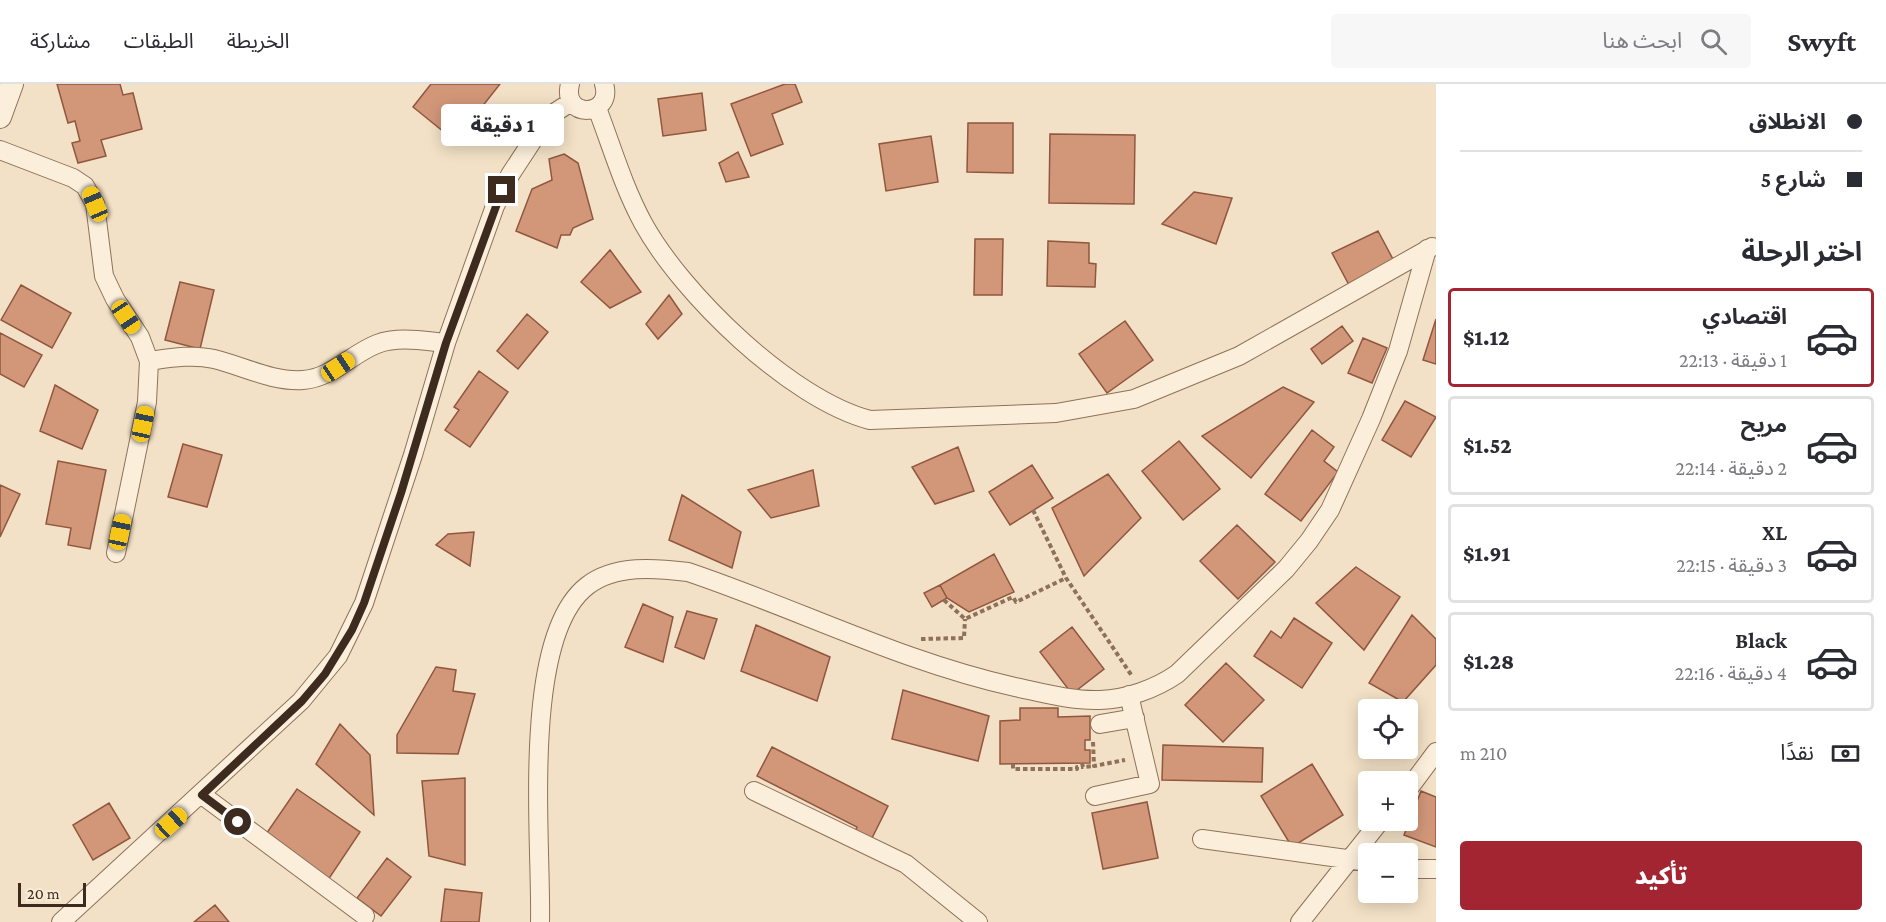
<!DOCTYPE html>
<html lang="ar">
<head>
<meta charset="utf-8">
<style>
  body { margin:0; font-family:"Crimson Pro","Noto Sans Arabic",serif; background:#f7f7f7; color:#2b2b33; direction:rtl; height:100vh; display:flex; flex-direction:column; font-size:22px; white-space:nowrap }
  * { box-sizing:border-box; margin:0 }
  p { font-size:20px; color:#7c7c81 }
  .icon { flex:none; width:33px; height:33px; fill:none; stroke:currentColor; stroke-width:2; stroke-linecap:round; stroke-linejoin:round }
  .map { position:relative; flex:1; overflow:hidden; direction:ltr }
  .sheet { display:flex; flex-direction:column; background:#fff; width:450px }
  .sheet>* { flex:none }
  .top-card { display:grid; align-content:center; height:132px; padding:0 24px; background:#fff }
  .controls { position:absolute; left:1358px; top:615px; display:grid; gap:12px }
  .controls a { display:grid; place-items:center; width:60px; height:60px; border-radius:6px; background:#fff; box-shadow:0 3px 15px #0003; font-size:30px }
  .scale { position:absolute; left:18px; bottom:15px; width:68px; box-sizing:border-box; padding-left:6px; border:3px solid #3e2b1f; border-top:0; font-size:16px; line-height:21px; white-space:nowrap; color:#3e2b1f; -webkit-text-stroke:4px #f8ecd6; paint-order:stroke }
  .end { position:absolute; width:27px; height:27px; margin:-14px; border:8px solid #3e2b1f; background:#fff; box-shadow:0 0 0 3px #fff }
  .from { border-radius:50% }
  .bubble { position:absolute; height:42px; border-radius:6px; background:#fff; box-shadow:0 3px 15px #0003; font-size:20px; font-weight:800; line-height:42px; text-align:center; direction:rtl }
  .car { position:absolute; width:18px; height:36px; margin:-18px -9px; border-radius:8px; box-shadow:0 0 4px 2px #0007; background:linear-gradient(#f5c518 24%,#345 0 40%,#f5c518 0 76%,#345 0 86%,#f5c518 0) }
  .top-card b { display:flex; align-items:center; gap:21px; height:57px; font-size:22px }
  .top-card b+b { border-top:2px solid #e1e1e2 }
  .top-card i { width:15px; height:15px; background:#2b2b33 }
  ul { padding:0; list-style:none }
  li { display:flex; align-items:center; gap:18px; height:99px; margin:0 12px 9px; padding:0 12px; border:3px solid #e1e1e2; border-radius:6px }
  li div { flex:1 }
  li b { display:block; font-size:22px }
  li em { font-style:normal; font-weight:800 }
  li.selected { border-color:#a32531 }
  li>.icon { width:54px; height:54px; stroke-width:1.5 }
  h2 { padding:0 24px; font-size:27px; line-height:72px }
  .pay { display:flex; align-items:center; gap:15px; height:66px; padding:0 24px; font-size:22px }
  .pay p { margin-inline-start:auto }
  .action { display:flex; gap:12px; margin-top:auto; padding:12px 24px }
  .action a { flex:1; height:69px; border-radius:6px; background:#a32531; color:#fff; font-size:24px; font-weight:800; line-height:69px; text-align:center }
  header { display:flex; align-items:center; gap:36px; box-sizing:border-box; height:84px; padding:0 30px; background:#fff; border-bottom:2px solid #e1e1e2 }
  header strong { font-size:28px }
  nav { display:flex; gap:33px; margin-inline-start:auto; font-size:21px }
  .search { width:420px; height:54px; background:#f7f7f7; display:flex; align-items:center; gap:15px; box-sizing:border-box; padding:0 21px; border-radius:6px; color:#7c7c81; font-size:22px }
  main { display:flex; flex:1; min-height:0 }
  .map>svg:first-child { display:block }
</style>
</head>
<body>
<header>
<strong>Swyft</strong>
<div class="search"><svg class="icon" aria-label="search" viewBox="0 0 24 24"><circle cx="10" cy="10" r="6"/><path d="M15 15l6 6"/></svg>ابحث هنا</div>
<nav><a>الخريطة</a><a>الطبقات</a><a>مشاركة</a></nav>
</header>
<main>
<section class="sheet">
<div class="top-card">
<b><i class="from"></i>الانطلاق</b>
<b><i></i>شارع 5</b>
</div>
<h2>اختر الرحلة</h2>
<ul>
<li class="selected"><svg class="icon" aria-label="car" viewBox="0 0 24 24"><path d="M5 17H2v-5l4-1 3-4h7l3 4 3 1v5h-3M9 17h6M6 11h13"/><circle cx="7" cy="17" r="2"/><circle cx="17" cy="17" r="2"/></svg><div><b>اقتصادي</b><p>1 دقيقة · 22:13</p></div><em>$1.12</em></li>
<li><svg class="icon" aria-label="car" viewBox="0 0 24 24"><path d="M5 17H2v-5l4-1 3-4h7l3 4 3 1v5h-3M9 17h6M6 11h13"/><circle cx="7" cy="17" r="2"/><circle cx="17" cy="17" r="2"/></svg><div><b>مريح</b><p>2 دقيقة · 22:14</p></div><em>$1.52</em></li>
<li><svg class="icon" aria-label="car" viewBox="0 0 24 24"><path d="M5 17H2v-5l4-1 3-4h7l3 4 3 1v5h-3M9 17h6M6 11h13"/><circle cx="7" cy="17" r="2"/><circle cx="17" cy="17" r="2"/></svg><div><b>XL</b><p>3 دقيقة · 22:15</p></div><em>$1.91</em></li>
<li><svg class="icon" aria-label="car" viewBox="0 0 24 24"><path d="M5 17H2v-5l4-1 3-4h7l3 4 3 1v5h-3M9 17h6M6 11h13"/><circle cx="7" cy="17" r="2"/><circle cx="17" cy="17" r="2"/></svg><div><b>Black</b><p>4 دقيقة · 22:16</p></div><em>$1.28</em></li>
</ul>
<div class="pay"><svg class="icon" aria-label="cash" viewBox="0 0 24 24"><path d="M3 7h18v10H3z"/><circle cx="12" cy="12" r="2"/></svg>نقدًا<p>210 m</p></div>
<div class="action"><a>تأكيد</a></div>
</section>
<div class="map">
<svg width="1436" height="838" viewBox="0 0 1436 838">
  <rect width="100%" height="100%" fill="#f2e1c6"/>
  <path fill="#d29779" stroke="#90573e" stroke-width="1.5" d="M57 0H120L123 11 133 9 142 45 101 56 106 72 78 79 72 59 80 57 75 37 68 39Z
    M431 0H500L455 57 413 23Z
    M785 0H795L802 18 772 30 783 60 751 72 731 20Z
    M702 9 706 46 663 52 658 15Z
    M968 39H1013V89L967 88Z
    M1050 50 1135 51 1134 120 1049 119Z
    M931 52 938 98 886 107 879 60Z
    M738 68 749 93 726 98 719 79Z
    M564 70 578 79 593 135 573 144 570 151H561L557 164 516 147 532 105 552 96 549 75Z
    M1194 108 1232 114 1216 160 1162 140Z
    M1378 147 1395 179 1349 201 1332 169Z
    M975 155H1003L1002 211H974Z
    M1048 157 1089 159V179L1096 180 1095 203 1047 202Z
    M610 166 641 208 610 224 581 198Z
    M180 198 214 206 200 265 165 256Z
    M21 201 71 229 52 264 1 236Z
    M669 211 682 230 658 255 646 240Z
    M527 230 548 248 518 285 497 267Z
    M1436 235V280L1423 276Z
    M1125 237 1153 276 1107 309 1079 270Z
    M1342 242 1353 257 1322 280 1311 265Z
    M0 249 42 271 24 303 0 290Z
    M1363 254 1387 264 1372 299 1348 289Z
    M479 287 508 308 470 363 445 346 459 326 454 323Z
    M55 301 98 326 82 365 40 347Z
    M1283 303 1314 318 1251 394 1202 352Z
    M1405 317 1436 333 1411 373 1382 356Z
    M1312 346 1334 363 1324 377 1338 388 1301 437 1265 410Z
    M1179 357 1220 405 1183 436 1142 387Z
    M183 360 222 371 207 423 168 413Z
    M958 363 974 407 935 420 912 383Z
    M58 377 106 386 90 465 68 461 71 444 46 440Z
    M1032 381 1053 414 1010 441 989 408Z
    M813 386 819 422 771 434 748 406Z
    M1108 390 1141 434 1084 492 1052 424Z
    M0 401 20 410 0 453Z
    M682 411 741 448 732 484 669 456Z
    M1237 441 1275 478 1238 515 1200 477Z
    M474 448 470 482 436 461 448 450Z
    M994 470 1014 508 969 528 947 514 940 501Z
    M1356 483 1400 513 1364 566 1316 519Z
    M940 501 947 514 932 523 924 509Z
    M643 520 673 533 663 578 625 563Z
    M687 527 717 535 704 575 675 563Z
    M1412 531 1436 555V581L1403 618 1369 599Z
    M1294 534 1332 559 1302 604 1254 572 1271 547 1281 554Z
    M756 541 830 573 817 617 741 587Z
    M1072 543 1104 585 1072 610 1040 568Z
    M1226 579 1264 616 1223 658 1185 621Z
    M436 583 456 586 453 607 475 610 458 670 397 669V651Z
    M903 606 989 632 978 677 892 655Z
    M1020 624H1058V633L1090 632V656H1085V666H1090V679L1000 680V637L1020 636Z
    M340 640 370 671 374 731 316 680Z
    M1163 661 1263 664 1262 698 1162 696Z
    M772 663 888 722 870 758 854 750 857 743 757 692Z
    M1312 680 1343 731 1292 763 1261 712Z
    M465 694V781L429 772 422 697Z
    M297 705 360 748 328 796 264 753Z
    M1421 707 1436 713V763L1404 751Z
    M1147 718 1158 774 1103 785 1092 729Z
    M109 719 130 754 93 776 73 741Z
    M387 774 411 793 381 832 357 814Z
    M445 805 482 809 479 838H441Z
    M215 821 229 838H194Z"/>
  <g fill="none" stroke-linecap="round" stroke-linejoin="round">
    <g stroke="#8f715a" stroke-width="20">
      <path id="minor" d="M570 0C561 36 614 33 604 0
        M597 24C612 63 623 102 643 139 682 210 790 315 870 336L1056 329 1134 315 1239 272 1432 163
        M0 66 73 94 85 102 95 120 104 192 115 215 140 253 149 277 147 318 116 469
        M149 277C170 274 193 270 214 275 243 282 272 298 303 296 332 294 351 270 377 260 398 252 424 257 446 259
        M1100 640 1135 634
        M754 707 906 780 978 838
        M1407 707 1436 668
        M202 711 365 832
        M1095 712 1150 700 1129 611
        M1202 755 1368 778
        M1407 785H1436
        M61 838 301 617 338 572 364 519 413 371 446 259 495 122 510 91 548 33 571 18
        M540 838C542 759 520 554 587 502 615 480 656 484 688 488 798 525 902 578 1015 603 1043 609 1071 617 1100 616 1127 615 1155 605 1177 590L1286 485 1309 457 1330 426 1371 335 1398 267 1427 165
        M1300 838 1381 736"/>
    </g>
    <g stroke="#8f715a" stroke-width="24">
      <path id="tertiary" d="M0 33 12 0"/>
    </g>
    <path stroke="#8f715a" stroke-width="4" stroke-dasharray="4.5 3" stroke-linecap="butt" d="M1033 426 1066 494 1132 592
      M944 516 965 535 1013 513 1016 518 1066 494
      M921 555 964 554 965 535
      M1093 658 1094 682 1125 676
      M1082 679 1083 683 1094 682
      M1013 680V685H1077V683H1083"/>
    <use href="#minor" stroke="#fbefdb" stroke-width="18"/>
    <use href="#tertiary" stroke="#fbefdb" stroke-width="22"/>
  </g>
  <g fill="none" stroke-linecap="round" stroke-linejoin="round">
    <path stroke="#3e2b1f" stroke-width="8" d="M238 738 202 711 302 617 325 590 352 546 364 519 401 409 446 259 502 106"/>
  </g>
</svg>
<div class="controls">
<a><svg class="icon" aria-label="locate" viewBox="0 0 24 24"><circle cx="12" cy="12" r="6"/><path d="M12 2v4M12 18v4M2 12h4M18 12h4"/></svg></a>
<a>+</a>
<a>−</a>
</div>
<div class="scale">20 m</div>
<i class="end from" style="left:238px;top:738px"></i>
<i class="end" style="left:502px;top:106px"></i>
<div class="bubble" style="left:441px;top:20px;width:123px">1 دقيقة</div>
<i class="car" style="left:95px;top:120px;rotate:337deg"></i>
<i class="car" style="left:126px;top:233px;rotate:146deg"></i>
<i class="car" style="left:338px;top:283px;rotate:56deg"></i>
<i class="car" style="left:143px;top:340px;rotate:12deg"></i>
<i class="car" style="left:120px;top:448px;rotate:12deg"></i>
<i class="car" style="left:171px;top:739px;rotate:48deg"></i>
</div>
</main>
</body>
</html>
